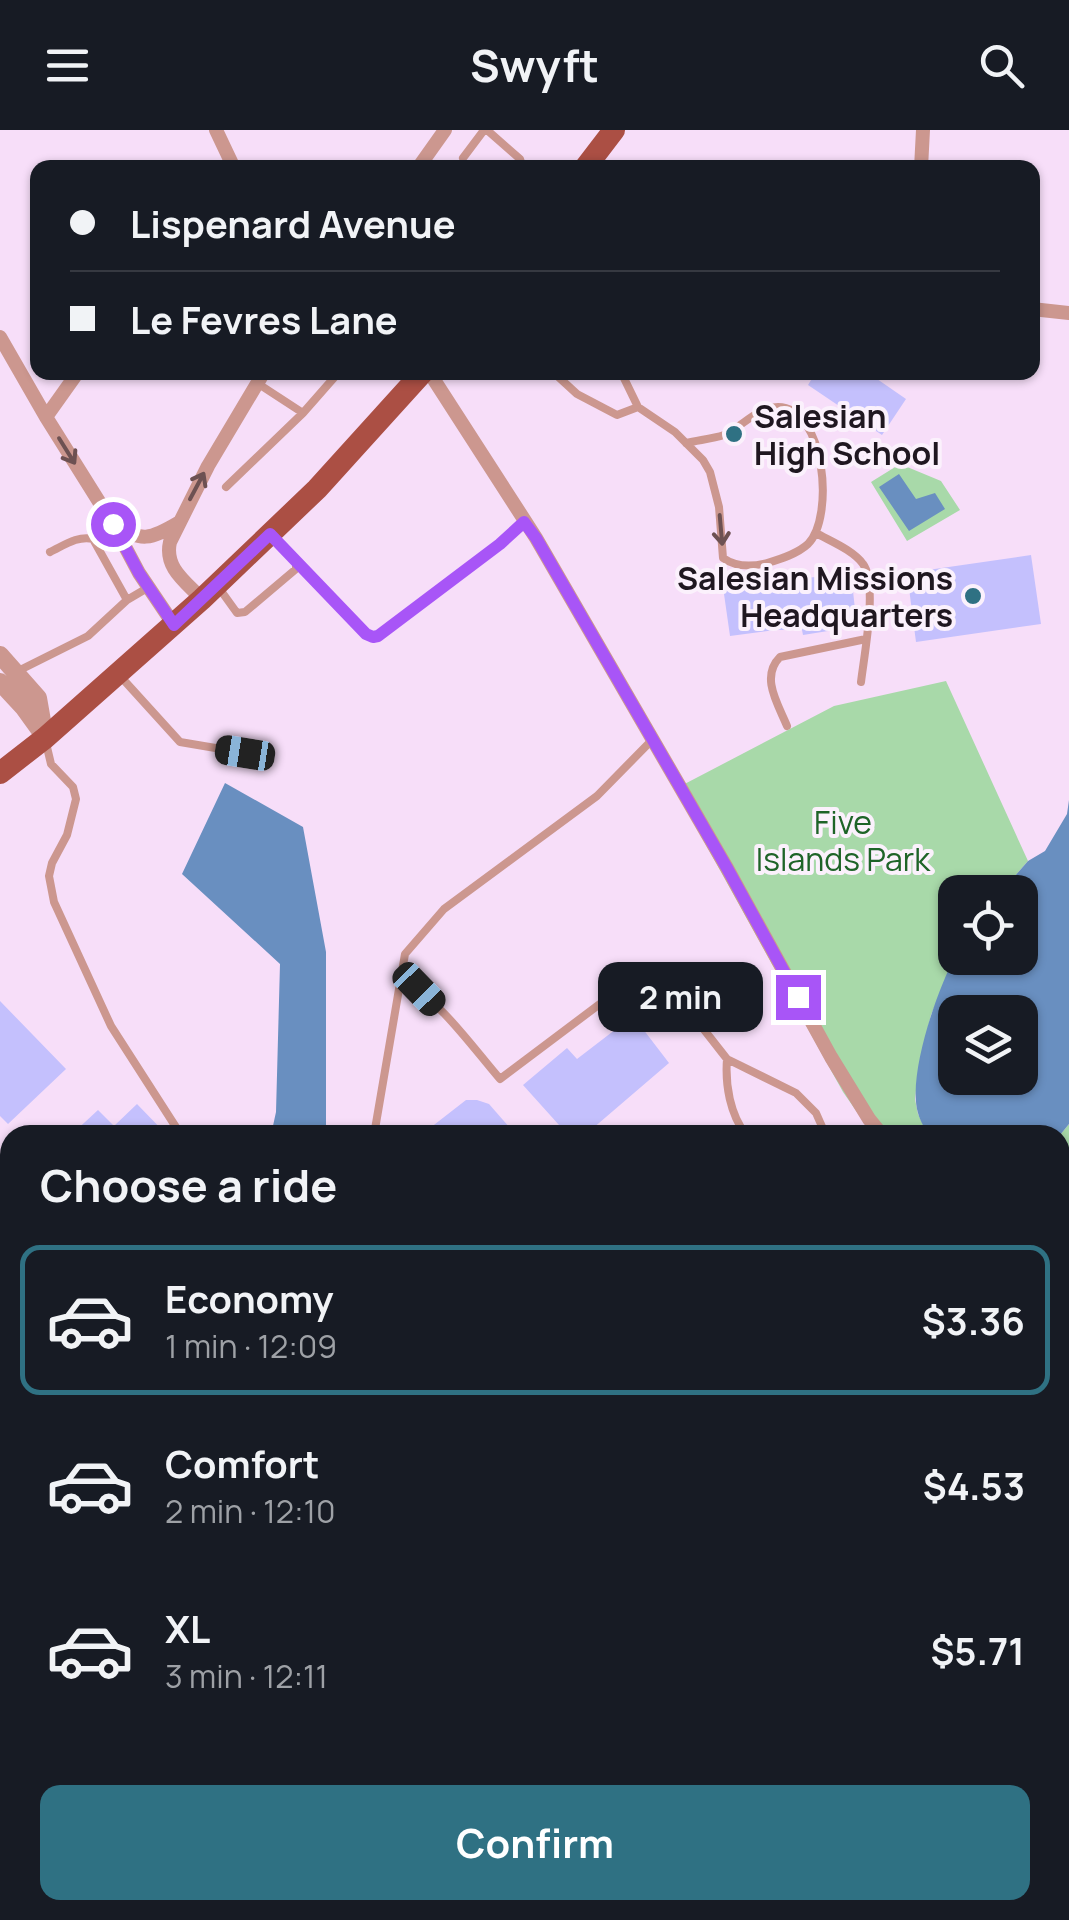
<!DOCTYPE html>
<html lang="en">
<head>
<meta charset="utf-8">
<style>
  body { margin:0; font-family:Manrope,sans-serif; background:#20242c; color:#f1f3f6; height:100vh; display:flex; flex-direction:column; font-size:38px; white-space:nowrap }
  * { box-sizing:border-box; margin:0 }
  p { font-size:32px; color:#9ea1a6 }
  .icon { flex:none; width:55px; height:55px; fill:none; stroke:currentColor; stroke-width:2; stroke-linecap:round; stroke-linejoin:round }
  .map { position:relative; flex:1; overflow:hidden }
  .sheet { position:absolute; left:0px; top:995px; width:1070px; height:795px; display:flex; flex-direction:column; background:#171b24; border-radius:30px 30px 0 0; box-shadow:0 2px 8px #0004 }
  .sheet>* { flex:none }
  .hud { position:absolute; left:30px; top:30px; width:1010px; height:220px; border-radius:20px; box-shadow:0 2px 8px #0004; display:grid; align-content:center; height:220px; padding:0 40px; background:#171b24 }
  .buttons { position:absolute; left:938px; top:745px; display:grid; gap:20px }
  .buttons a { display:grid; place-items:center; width:100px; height:100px; border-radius:20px; background:#171b24; box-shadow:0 2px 8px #0004; font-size:50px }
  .end { position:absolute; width:45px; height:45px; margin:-22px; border:12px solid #a855f7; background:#fff; box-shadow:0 0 0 5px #fff }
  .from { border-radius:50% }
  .bubble { position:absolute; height:70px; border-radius:20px; background:#171b24; box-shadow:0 2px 8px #0004; font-size:32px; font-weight:700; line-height:70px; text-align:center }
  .car { position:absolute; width:30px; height:60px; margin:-30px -15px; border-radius:12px; box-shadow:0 0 8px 2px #0007; background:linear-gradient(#222 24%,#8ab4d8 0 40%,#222 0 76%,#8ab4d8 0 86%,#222 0) }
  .hud b { display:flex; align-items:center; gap:35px; height:95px; font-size:38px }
  .hud b+b { border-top:2px solid #363941 }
  .hud i { width:25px; height:25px; background:#f1f3f6 }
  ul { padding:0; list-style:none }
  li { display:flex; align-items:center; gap:30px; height:150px; margin:0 20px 15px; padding:0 20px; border:5px solid transparent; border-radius:20px }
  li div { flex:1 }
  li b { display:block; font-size:38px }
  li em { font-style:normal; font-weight:700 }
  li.active { border-color:#2f7183 }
  li>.icon { width:90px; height:90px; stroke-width:1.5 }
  h2 { padding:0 40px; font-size:45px; line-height:120px }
  .primary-button { display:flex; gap:20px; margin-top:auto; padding:20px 40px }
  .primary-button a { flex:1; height:115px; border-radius:20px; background:#2f7183; color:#fff; font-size:40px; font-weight:700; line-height:115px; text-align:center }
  header { display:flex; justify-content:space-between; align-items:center; height:130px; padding:0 40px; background:#171b24; font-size:45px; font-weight:700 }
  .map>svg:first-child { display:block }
</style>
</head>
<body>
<header><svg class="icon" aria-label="menu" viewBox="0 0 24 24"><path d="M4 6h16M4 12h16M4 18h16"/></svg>Swyft<svg class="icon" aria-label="search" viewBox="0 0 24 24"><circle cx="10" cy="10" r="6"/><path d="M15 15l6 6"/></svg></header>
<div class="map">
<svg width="1069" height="1790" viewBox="0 0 1069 1790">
  <rect width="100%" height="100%" fill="#f7def9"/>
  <path fill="#a8d9a9" d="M900 334 941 351 960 380 907 411 871 352Z
    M946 551 1028 731 1001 762H955V827L931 885 919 935 915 969 918 984 928 1005H873L843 962 675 659 834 576Z
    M1069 994V1259L1060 1249V1005Z"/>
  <path fill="#698fc0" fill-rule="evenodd" d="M899 344 916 369 935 363 945 379 909 401 879 357Z
    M225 653 303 697 326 822V1005H271L276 982 280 834 182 744Z
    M1069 670V994L1060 1005H928C925 998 920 991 918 983 907 946 937 860 955 827L1020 828V762H1001L1028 731 1045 721 1067 684ZM955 882H1020V948H955Z
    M10 1249V1331L0 1332V1251Z
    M1060 1249 1069 1259V1773L1053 1790H368L371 1780H1060Z"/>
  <path fill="#c4c0fd" d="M816 242H867L906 269 882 305 808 255Z
    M1031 425 1041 494 916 512 907 443Z
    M851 442 856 489 828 493V501L803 505 802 500H775L730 506 723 457 762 452 761 446 772 444 791 443 793 450Z
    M0 871 66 939 8 994 0 986Z
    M633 886 669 933 585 1005H568L523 955 567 918 577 929Z
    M466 970H477L489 974 516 1005H421Z
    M137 974 167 1005H71L98 980 114 996Z"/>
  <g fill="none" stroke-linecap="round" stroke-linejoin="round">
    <path stroke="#cc978f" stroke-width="8" d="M487 0 520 29 523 38
      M463 28 484 0
      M553 242 577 264 617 285 638 277
      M621 242 638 277 675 302 703 330 710 342 719 377 723 428C736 437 752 437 767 433 781 429 797 424 808 414 835 387 825 277 778 277 757 277 742 297 724 305 712 309 698 310 686 313
      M303 283 339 242
      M226 357 303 283 257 253
      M816 403C830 411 853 420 863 434 878 454 864 526 861 552
      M50 422C63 416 78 405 93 409L127 470
      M296 433 366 504 373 507 378 506 501 413 524 392
      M219 458 237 483 245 482 296 439V433L274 407
      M16 542 88 506 127 470 149 457
      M121 547 180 612 245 623
      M787 596C778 574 760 547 780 527L866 509
      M46 613 51 634 73 657 76 669 67 705 52 733 49 746 54 772 111 896 181 1005
      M401 848C441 872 470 914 500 949L645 840 658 841 727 929 796 963 816 983 824 1001 823 1005
      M727 929C725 955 730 984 746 1005
      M374 1005 405 824 444 779 597 666 653 609
      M0 1525 10 1536"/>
    <path stroke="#cc978f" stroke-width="14" d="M216 0 234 38
      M418 38 445 0
      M921 38 923 0
      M1032 179 1069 183
      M0 207 46 287 113 394 139 443 174 495
      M429 242 536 408 727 738 831 927 869 989 882 1005
      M46 287 78 242
      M114 394C141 413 151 409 178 393
      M202 469C186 452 164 438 170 412L208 336 264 242
      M0 1472 10 1456
      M87 1790 99 1780"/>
    <path stroke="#cc978f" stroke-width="18" d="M0 525 38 568 45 608
      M0 552 24 578 42 603"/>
    <path stroke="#ab4f44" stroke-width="22" d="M585 38 614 0
      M0 643 45 608 202 469 317 359 423 242"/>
  </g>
  <defs><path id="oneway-shaft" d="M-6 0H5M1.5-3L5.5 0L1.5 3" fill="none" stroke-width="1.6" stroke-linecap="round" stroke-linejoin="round" transform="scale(2.5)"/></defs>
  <g stroke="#6d5152">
    <use href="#oneway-shaft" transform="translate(67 321) rotate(58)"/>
    <use href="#oneway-shaft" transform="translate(197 356) rotate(-62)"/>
    <use href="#oneway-shaft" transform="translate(721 400) rotate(85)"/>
  </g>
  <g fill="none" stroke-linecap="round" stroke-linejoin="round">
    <path stroke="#a855f7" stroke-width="12" d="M113 394 139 443 174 495 270 404 366 504 373 507 378 506 500 414 524 392 536 408 727 738 798 867"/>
  </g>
  <g fill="#2f7183" stroke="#fbf1fc" stroke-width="4">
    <circle cx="734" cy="304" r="10"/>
    <circle cx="973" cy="466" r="10"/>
  </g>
  <g text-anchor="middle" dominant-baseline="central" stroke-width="8" stroke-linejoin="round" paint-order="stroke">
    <g font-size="32" font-weight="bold" fill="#1f1720" stroke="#fbf1fc" text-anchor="start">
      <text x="754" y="286">Salesian<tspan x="754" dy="37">High School</tspan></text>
      <text x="953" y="448" text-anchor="end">Salesian Missions<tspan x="953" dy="37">Headquarters</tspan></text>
    </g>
    <g font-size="32" fill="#1e6428" stroke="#fbf1fc">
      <text x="843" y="692">Five<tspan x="843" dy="37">Islands Park</tspan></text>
    </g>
  </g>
</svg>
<div class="buttons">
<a><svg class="icon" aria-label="locate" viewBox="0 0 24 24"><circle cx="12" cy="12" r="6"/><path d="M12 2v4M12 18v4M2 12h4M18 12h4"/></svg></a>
<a><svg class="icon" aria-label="layers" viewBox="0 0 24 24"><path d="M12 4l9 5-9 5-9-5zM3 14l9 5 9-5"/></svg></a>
</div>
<i class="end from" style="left:113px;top:394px"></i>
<i class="end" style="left:798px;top:867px"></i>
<div class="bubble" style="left:598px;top:832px;width:165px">2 min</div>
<i class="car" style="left:245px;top:623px;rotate:279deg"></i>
<i class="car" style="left:419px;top:859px;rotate:136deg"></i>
<div class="hud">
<b><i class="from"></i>Lispenard Avenue</b>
<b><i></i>Le Fevres Lane</b>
</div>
<section class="sheet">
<h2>Choose a ride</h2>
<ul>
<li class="active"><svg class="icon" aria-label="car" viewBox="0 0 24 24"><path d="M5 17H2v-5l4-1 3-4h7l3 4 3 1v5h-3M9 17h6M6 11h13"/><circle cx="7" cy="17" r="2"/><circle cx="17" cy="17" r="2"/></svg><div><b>Economy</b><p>1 min · 12:09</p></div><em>$3.36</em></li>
<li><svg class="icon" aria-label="car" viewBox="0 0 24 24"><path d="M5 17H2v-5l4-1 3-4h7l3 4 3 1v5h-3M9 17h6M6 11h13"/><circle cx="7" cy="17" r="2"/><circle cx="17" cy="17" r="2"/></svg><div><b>Comfort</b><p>2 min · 12:10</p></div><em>$4.53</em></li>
<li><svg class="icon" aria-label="car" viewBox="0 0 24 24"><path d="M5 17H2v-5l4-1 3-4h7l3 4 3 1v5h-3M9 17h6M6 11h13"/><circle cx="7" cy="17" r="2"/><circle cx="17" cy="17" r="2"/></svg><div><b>XL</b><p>3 min · 12:11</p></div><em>$5.71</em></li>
</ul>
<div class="primary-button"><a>Confirm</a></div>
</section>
</div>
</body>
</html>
